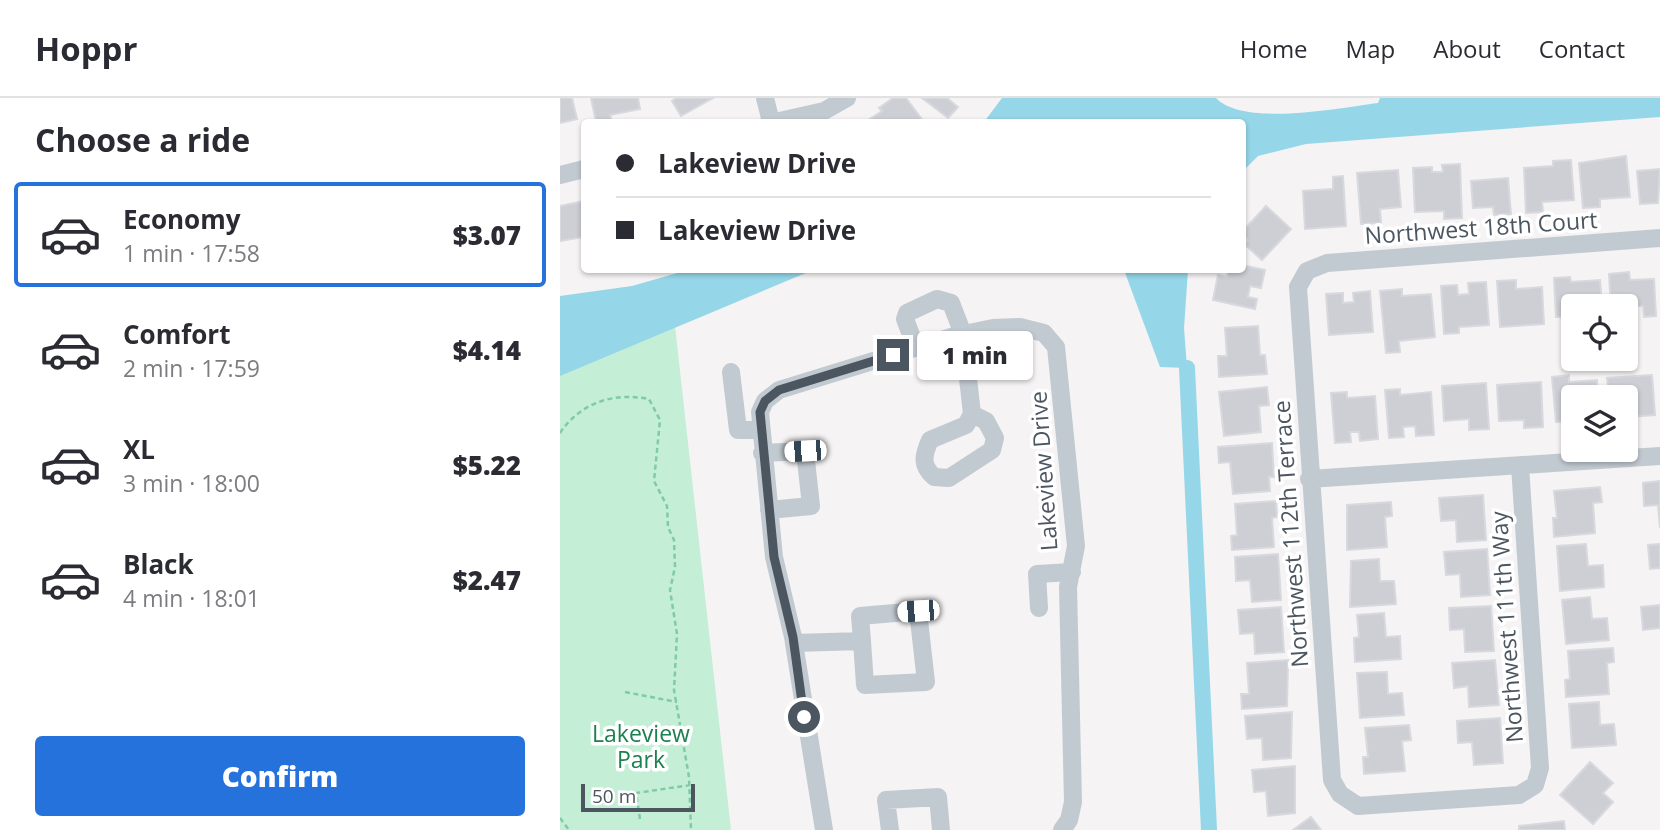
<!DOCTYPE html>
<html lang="en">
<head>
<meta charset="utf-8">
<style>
  body { margin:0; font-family:"Open Sans",sans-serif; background:#f2f2f3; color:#2b2b33; height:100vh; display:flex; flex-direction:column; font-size:26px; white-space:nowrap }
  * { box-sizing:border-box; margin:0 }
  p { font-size:23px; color:#7c7c81 }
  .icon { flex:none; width:38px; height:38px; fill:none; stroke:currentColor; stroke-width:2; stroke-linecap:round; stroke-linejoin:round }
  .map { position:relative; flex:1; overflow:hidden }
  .panel { display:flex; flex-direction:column; background:#fff; width:560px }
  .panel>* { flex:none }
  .banner { position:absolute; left:21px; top:21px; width:665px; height:154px; border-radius:7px; box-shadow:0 2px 5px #0004; display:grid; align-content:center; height:154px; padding:0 35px; background:#fff }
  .fabs { position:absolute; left:1001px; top:196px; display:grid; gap:14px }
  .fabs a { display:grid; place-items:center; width:77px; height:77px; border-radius:7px; background:#fff; box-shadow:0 2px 5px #0004; font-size:35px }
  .scale { position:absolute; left:21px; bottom:18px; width:114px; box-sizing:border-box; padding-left:7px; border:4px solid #4b5660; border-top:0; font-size:19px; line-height:24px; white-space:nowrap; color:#4b5660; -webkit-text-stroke:5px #fff; paint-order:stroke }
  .end { position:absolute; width:32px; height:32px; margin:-16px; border:9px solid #4b5660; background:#fff; box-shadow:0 0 0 4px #fff }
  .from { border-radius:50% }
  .bubble { position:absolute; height:49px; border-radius:7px; background:#fff; box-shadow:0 2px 5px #0004; font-size:23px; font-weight:800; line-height:49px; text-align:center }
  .car { position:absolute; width:21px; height:42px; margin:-21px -10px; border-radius:9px; box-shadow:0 0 5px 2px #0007; background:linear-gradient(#fff 24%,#345 0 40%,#fff 0 76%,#345 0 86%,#fff 0) }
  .banner b { display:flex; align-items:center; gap:24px; height:66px; font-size:26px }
  .banner b+b { border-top:2px solid #e1e1e2 }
  .banner i { width:18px; height:18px; background:#2b2b33 }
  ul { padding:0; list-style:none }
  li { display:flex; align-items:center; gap:21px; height:105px; margin:0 14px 10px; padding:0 21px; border:4px solid transparent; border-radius:7px }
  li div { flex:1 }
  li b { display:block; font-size:26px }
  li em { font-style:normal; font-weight:800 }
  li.on { border-color:#2572dc }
  li>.icon { width:63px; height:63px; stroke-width:1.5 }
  h2 { padding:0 35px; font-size:32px; line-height:84px }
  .cta { display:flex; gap:14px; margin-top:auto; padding:14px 35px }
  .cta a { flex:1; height:80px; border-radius:7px; background:#2572dc; color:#fff; font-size:28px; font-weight:800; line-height:80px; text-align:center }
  header { display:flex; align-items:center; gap:42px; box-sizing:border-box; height:98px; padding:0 35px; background:#fff; border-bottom:2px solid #e1e1e2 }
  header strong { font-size:33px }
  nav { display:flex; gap:38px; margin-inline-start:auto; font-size:24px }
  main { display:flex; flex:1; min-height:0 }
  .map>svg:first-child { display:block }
</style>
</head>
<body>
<header>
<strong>Hoppr</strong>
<nav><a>Home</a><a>Map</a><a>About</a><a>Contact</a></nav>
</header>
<main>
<section class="panel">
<h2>Choose a ride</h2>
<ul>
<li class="on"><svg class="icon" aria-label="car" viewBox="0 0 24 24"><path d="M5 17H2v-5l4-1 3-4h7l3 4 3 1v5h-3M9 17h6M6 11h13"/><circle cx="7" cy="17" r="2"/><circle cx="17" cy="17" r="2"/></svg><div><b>Economy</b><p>1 min · 17:58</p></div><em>$3.07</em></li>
<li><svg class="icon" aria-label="car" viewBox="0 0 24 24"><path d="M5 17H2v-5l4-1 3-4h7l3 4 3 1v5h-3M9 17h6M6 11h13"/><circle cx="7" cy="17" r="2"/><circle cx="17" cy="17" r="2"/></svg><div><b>Comfort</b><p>2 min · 17:59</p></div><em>$4.14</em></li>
<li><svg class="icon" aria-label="car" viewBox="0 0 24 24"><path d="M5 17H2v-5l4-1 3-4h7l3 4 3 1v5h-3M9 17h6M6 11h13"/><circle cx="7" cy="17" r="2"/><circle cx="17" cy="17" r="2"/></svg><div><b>XL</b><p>3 min · 18:00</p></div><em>$5.22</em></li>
<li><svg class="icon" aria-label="car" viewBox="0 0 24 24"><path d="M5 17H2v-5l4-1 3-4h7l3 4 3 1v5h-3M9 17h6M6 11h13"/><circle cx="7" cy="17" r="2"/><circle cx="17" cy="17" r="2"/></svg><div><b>Black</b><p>4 min · 18:01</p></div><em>$2.47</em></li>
</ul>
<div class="cta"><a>Confirm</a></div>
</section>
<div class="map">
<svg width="1100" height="732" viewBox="0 0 1100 732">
  <rect width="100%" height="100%" fill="#f5f3f3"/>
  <path fill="#c5eed6" d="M115 228 171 732H0V277Z"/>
  <path fill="#95d6e9" d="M442 0H656C683 29 780 10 818 5L820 0H1100V19L746 46 698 58 683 73 682 24H424Z
    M128 172H253L0 278V198L72 188Z
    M564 172H628L624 230 627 270 600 269Z"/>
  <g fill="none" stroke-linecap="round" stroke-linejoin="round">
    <path stroke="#95d6e9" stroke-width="16" d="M627 270 649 732"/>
  </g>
  <path fill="#cdcfd5" stroke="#d7d9de" stroke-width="2" d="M0 0H12L17 21 0 25Z
    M31 0H78L80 11 50 17 52 24H36Z
    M116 0H153L121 18 112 3Z
    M333 0H346L364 24H309L308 22 322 13 319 10Z
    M362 0H387L398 9 388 20Z
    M1066 58 1070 99 1040 101V109L1023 110 1019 65Z
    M1011 62 1014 102 982 104 983 114 966 115 964 70 993 68V63Z
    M900 66 902 120 884 121V113L855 114 853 70 872 69V74H883L882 67Z
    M1100 71 1098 105 1080 106 1077 73Z
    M838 72 841 109 820 111 821 125 801 126 797 75Z
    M783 78 786 128 745 131 743 93 773 91V79Z
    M948 80 951 116 934 117 933 109 913 110 911 83Z
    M24 103V139L0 143V108Z
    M706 108 731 131 702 162 684 146 688 142 682 134Z
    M682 167 705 172 701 190 690 188 688 199 697 201 695 211 653 202 658 177 667 179 669 172H682Z
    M1069 174 1070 182 1094 181 1096 218 1084 219 1083 208H1051L1049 176Z
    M1010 179 1011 184 1040 182 1042 208H1013V218L996 219 994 180Z
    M956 182V191L982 189 984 226 940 229 937 183Z
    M926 184 929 227 899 229V235L884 236 881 188 897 187 898 197 909 196 908 185Z
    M842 191V198L871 196 875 239 839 243 840 254 826 255 820 193Z
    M810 193 813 234 769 237 766 196 783 195V205L794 204 793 195Z
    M698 228 700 257H705L707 276 659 279 658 258H667L665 230Z
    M1009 277V284L1037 282 1038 299H1013V323L996 324 992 279Z
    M1092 277 1095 317 1066 319V299H1049L1047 280Z
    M981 284 983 329 964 330V322L939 323 937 287Z
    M926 285 929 331 909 332V321L884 323 882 288Z
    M707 289 709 307 699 308 701 334 664 338 659 294Z
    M840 291V297L871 294 874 337 856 338 855 328 843 329 844 339 829 340 825 292Z
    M787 294V300L815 298 818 341 800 343 799 334H790L791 344 775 345 771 295Z
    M712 345 714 379H709L710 393 673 396 670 364 659 365 658 349Z
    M1100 383V430L1098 407 1084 408 1083 385Z
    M1040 389 1042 404 1033 405 1035 435 994 439 993 420H997L994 393Z
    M923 397 926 442 897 444 896 422 881 423 879 400Z
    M716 403 717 419 712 420 714 449 672 452 671 438 677 437 675 406Z
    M831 404 832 418 825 419 827 449 787 452V407Z
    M1026 446 1028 468 1043 467 1044 489 1000 493 997 448Z
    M1100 446V470L1090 471 1088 447Z
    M927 451 930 497 901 499 900 476 886 477 884 454Z
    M718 456 721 502 692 504 690 482 676 483 675 459Z
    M819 461 820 483H834L836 506 790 509 791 463Z
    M1030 499 1032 521 1047 520 1049 542 1006 546 1002 502Z
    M1100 507V530L1083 532 1081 509Z
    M931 508 934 553 905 554 904 531 890 532 889 510Z
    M721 509 724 554 695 556 694 535 680 536 678 512Z
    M824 515 826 539 840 538 841 561 795 564 794 540 799 539 797 517Z
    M1053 550 1054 564 1047 565 1049 596 1006 599 1005 582 1010 581 1008 553Z
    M728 562 727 608 682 611 681 596H689L687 565Z
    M935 562 939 607 909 609 908 588 894 590 892 565Z
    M827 574 828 596 842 595 844 617 800 620 797 575Z
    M1039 604 1040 627 1054 626 1056 647 1012 650 1009 606Z
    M732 614 731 660 703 662 702 640 687 641 685 618Z
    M940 620 943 665 914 667 912 644 898 645 897 623Z
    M849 627 851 642 842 643 845 673 804 676 803 659H808L805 630Z
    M1030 664 1053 685 1043 695 1053 704 1033 726 1000 697Z
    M735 668V715L708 718 706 693 694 694 692 672Z
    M751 719 761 732H733Z
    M1004 723 1005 732H959V728Z"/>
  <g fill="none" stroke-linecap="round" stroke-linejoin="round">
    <path stroke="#7fcba7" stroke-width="2.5" stroke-dasharray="5 3.5" stroke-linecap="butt" d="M0 335C20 305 53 294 89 301L100 322 94 383 107 408 108 429 114 442 115 469 110 492 117 536 114 592 129 679 131 732
      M65 594 117 604
      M0 720 9 732
      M80 721 76 695 130 687"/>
    <path stroke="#c2cad1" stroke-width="18" d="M205 0 211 24
      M215 24 264 13 287 0
      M0 77 24 71
      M356 250 345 221 347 215 377 201 391 205 403 236 412 316 426 323 435 340 432 352 389 380 374 379C361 367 363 358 370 342L406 327 412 316
      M171 274 178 332H201
      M202 355 245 353 251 408 209 412
      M960 368 980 670 975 687 959 697 798 708 780 696 772 682 738 189 747 173 767 165 1100 140
      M749 381 1100 358
      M479 510 477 476 512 474
      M234 545 302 543 305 587 366 584 358 513 300 518 302 543
      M264 732 233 539 214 459 200 314 205 303 219 292 394 238 433 230 460 229 484 235 496 249 516 448 508 489 513 704 509 722 502 732
      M330 732 326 702 378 699 381 732"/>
  </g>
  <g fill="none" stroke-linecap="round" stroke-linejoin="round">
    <path stroke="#4b5660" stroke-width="9" d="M244 619 233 539 214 459 200 314 205 303 219 292 333 257"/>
  </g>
  <g text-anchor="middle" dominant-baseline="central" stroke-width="7" stroke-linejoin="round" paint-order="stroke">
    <g font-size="23" fill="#4b5660" stroke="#fff">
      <text transform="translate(921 129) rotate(-4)">Northwest 18th Court</text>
      <text transform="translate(483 373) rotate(-94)">Lakeview Drive</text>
      <text transform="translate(730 436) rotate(-94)">Northwest 112th Terrace</text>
      <text transform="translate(946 529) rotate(-94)">Northwest 111th Way</text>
    </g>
    <g font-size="23" fill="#1d8050" stroke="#fff">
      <text x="81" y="635">Lakeview<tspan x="81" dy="26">Park</tspan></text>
    </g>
  </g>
</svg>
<div class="fabs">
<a><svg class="icon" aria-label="locate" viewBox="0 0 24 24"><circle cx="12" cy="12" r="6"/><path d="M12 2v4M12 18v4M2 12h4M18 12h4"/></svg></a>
<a><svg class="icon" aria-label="layers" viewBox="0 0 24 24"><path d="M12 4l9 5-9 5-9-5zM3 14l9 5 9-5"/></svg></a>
</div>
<div class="scale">50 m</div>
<i class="end from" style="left:244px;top:619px"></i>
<i class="end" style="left:333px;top:257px"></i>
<div class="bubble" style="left:357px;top:233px;width:116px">1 min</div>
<i class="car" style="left:245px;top:353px;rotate:267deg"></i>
<i class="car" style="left:358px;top:513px;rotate:266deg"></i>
<div class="banner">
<b><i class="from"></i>Lakeview Drive</b>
<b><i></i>Lakeview Drive</b>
</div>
</div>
</main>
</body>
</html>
